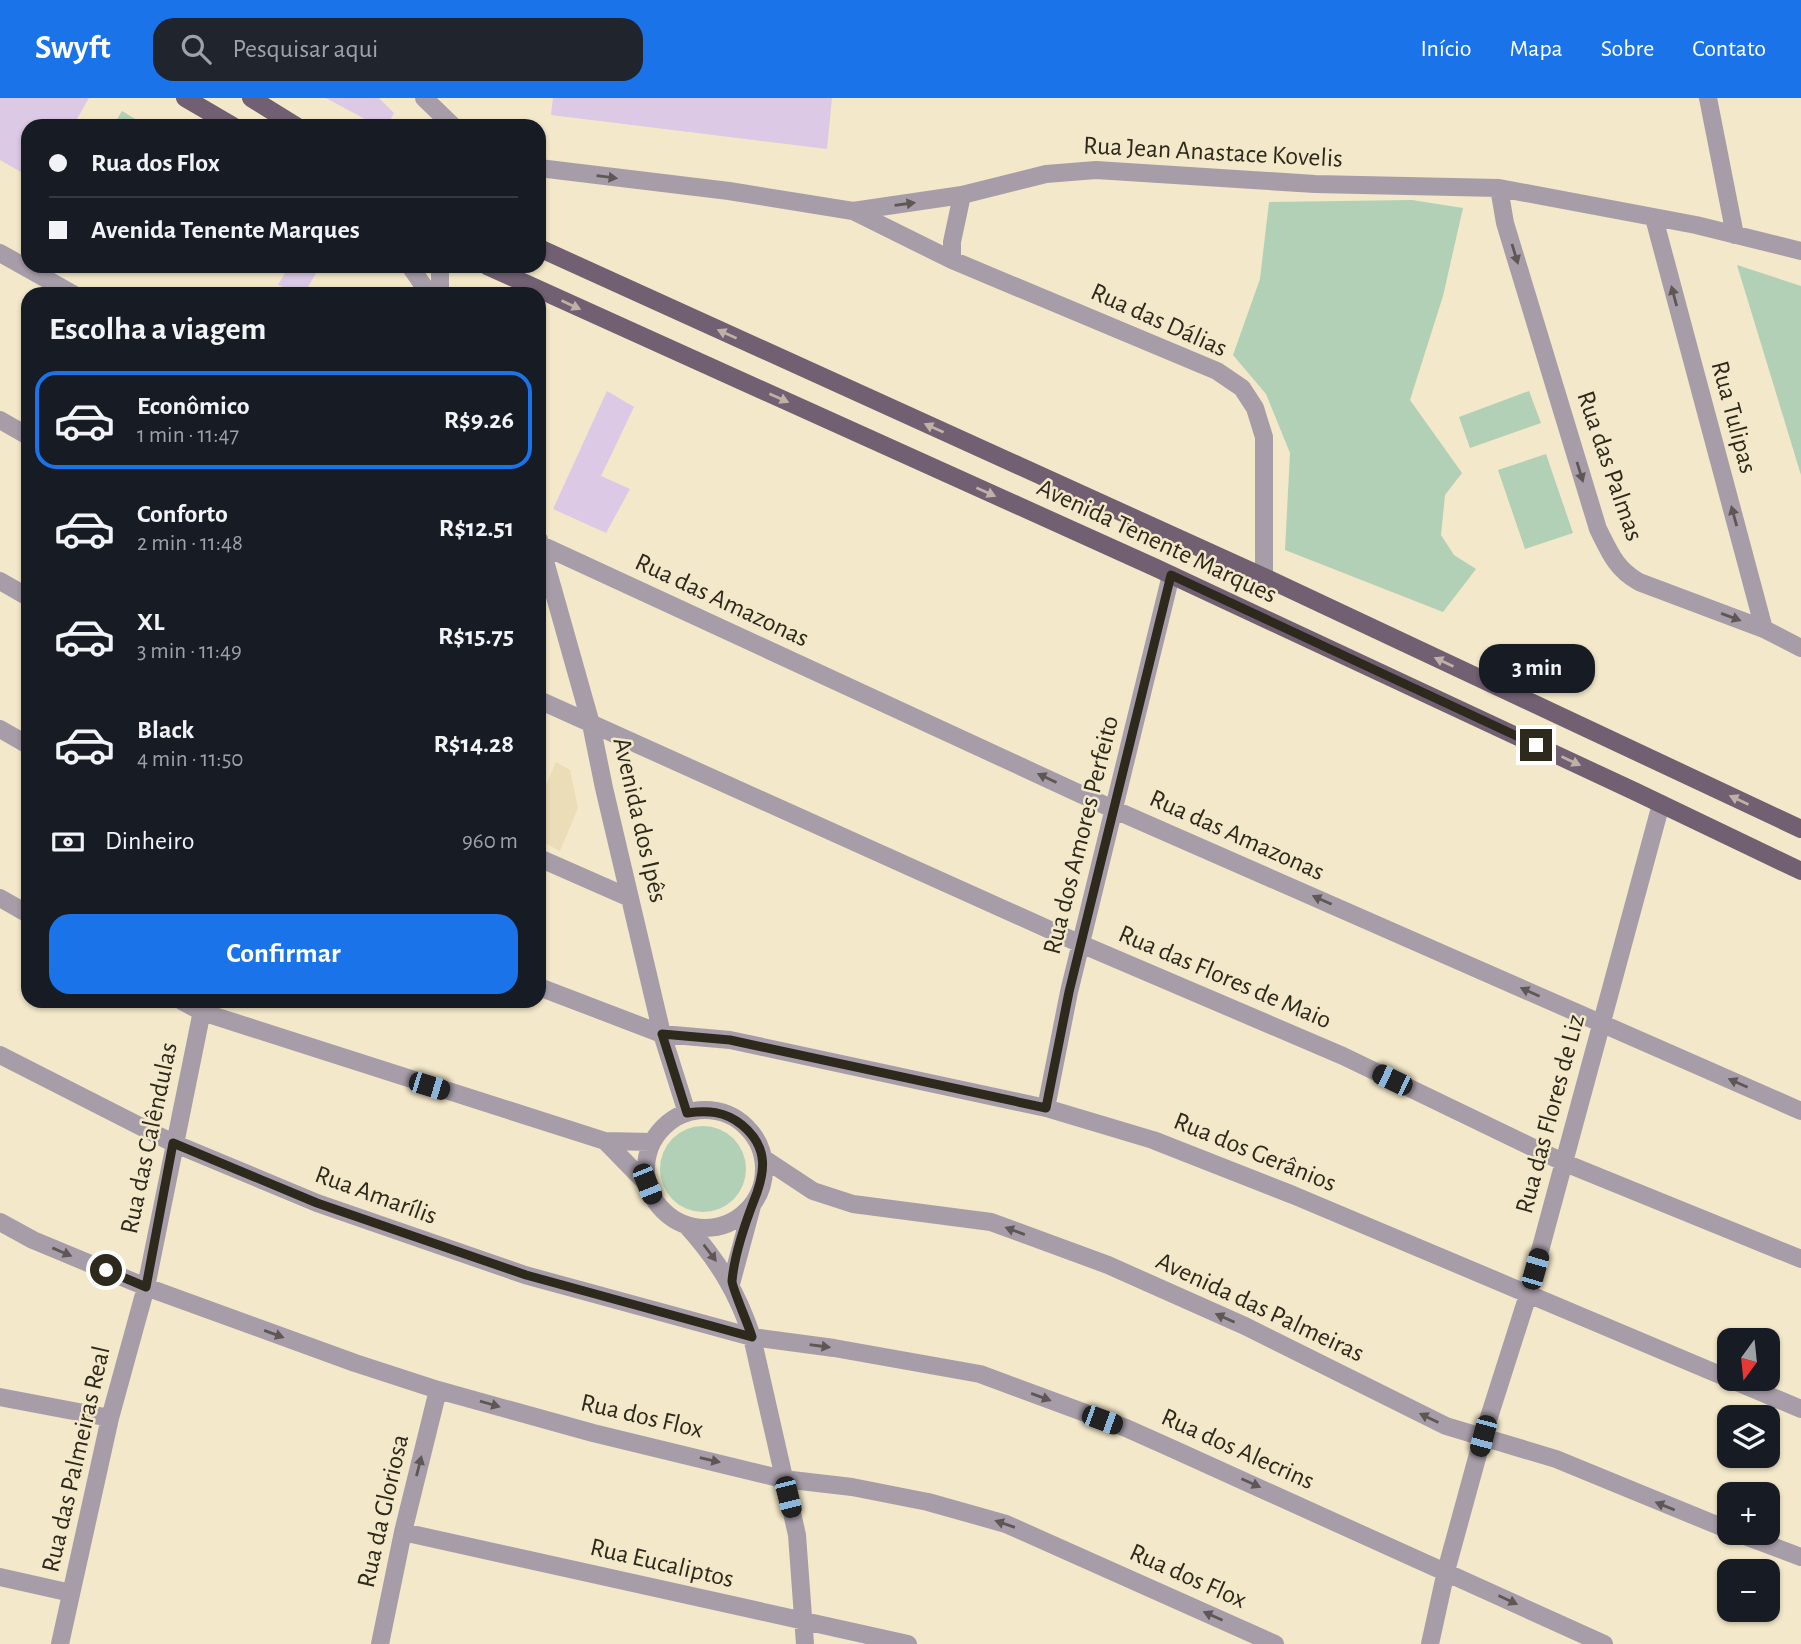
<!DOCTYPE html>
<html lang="pt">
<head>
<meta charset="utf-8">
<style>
  body { margin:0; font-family:"Alegreya Sans",sans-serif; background:#20242c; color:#f1f3f6; height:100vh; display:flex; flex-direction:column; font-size:26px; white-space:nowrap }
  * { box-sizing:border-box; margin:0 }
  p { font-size:23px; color:#9ea1a6 }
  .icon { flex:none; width:38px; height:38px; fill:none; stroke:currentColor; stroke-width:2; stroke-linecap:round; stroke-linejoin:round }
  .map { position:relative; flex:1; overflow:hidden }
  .side { position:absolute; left:21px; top:189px; width:525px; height:721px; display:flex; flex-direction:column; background:#171b24; border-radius:21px; box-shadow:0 2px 5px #0004 }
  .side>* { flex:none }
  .banner { position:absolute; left:21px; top:21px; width:525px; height:154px; border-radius:21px; box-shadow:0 2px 5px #0004; display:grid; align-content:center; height:154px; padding:0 28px; background:#171b24 }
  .needle { width:46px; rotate:195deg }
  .controls { position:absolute; left:1717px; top:1230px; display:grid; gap:14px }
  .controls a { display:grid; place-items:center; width:63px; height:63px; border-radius:14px; background:#171b24; box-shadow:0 2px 5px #0004; font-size:35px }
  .end { position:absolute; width:32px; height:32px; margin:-16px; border:9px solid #2d291d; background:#fff; box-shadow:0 0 0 4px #fff }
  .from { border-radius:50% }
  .bubble { position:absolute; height:49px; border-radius:21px; background:#171b24; box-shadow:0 2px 5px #0004; font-size:23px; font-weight:700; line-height:49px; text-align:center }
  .car { position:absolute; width:21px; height:42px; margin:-21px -10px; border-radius:9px; box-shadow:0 0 5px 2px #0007; background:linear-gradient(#222 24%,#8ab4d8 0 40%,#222 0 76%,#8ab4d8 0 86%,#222 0) }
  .banner b { display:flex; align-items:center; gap:24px; height:66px; font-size:26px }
  .banner b+b { border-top:2px solid #363941 }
  .banner i { width:18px; height:18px; background:#f1f3f6 }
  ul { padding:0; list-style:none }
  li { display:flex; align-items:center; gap:21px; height:98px; margin:0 14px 10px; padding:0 14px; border:4px solid transparent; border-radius:21px }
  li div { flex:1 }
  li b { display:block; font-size:26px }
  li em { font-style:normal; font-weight:700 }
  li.selected { border-color:#1a73e8 }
  li>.icon { width:63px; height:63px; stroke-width:1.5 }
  h2 { padding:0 28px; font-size:32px; line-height:84px }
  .pay { display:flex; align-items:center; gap:18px; height:77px; padding:0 28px; font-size:26px }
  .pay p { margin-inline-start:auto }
  .cta { display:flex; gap:14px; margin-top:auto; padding:14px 28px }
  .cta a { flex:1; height:80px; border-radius:21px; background:#1a73e8; color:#fff; font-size:28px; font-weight:700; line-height:80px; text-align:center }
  header { display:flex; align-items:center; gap:42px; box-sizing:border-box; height:98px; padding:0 35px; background:#1a73e8; color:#fff }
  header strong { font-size:33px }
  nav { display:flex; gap:38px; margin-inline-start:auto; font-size:24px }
  .search { width:490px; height:63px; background:#20242c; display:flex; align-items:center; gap:18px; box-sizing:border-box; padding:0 24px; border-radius:21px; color:#9ea1a6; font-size:26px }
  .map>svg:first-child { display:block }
</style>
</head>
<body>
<header>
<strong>Swyft</strong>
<div class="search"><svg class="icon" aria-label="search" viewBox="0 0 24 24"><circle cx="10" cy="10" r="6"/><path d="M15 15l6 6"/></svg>Pesquisar aqui</div>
<nav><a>Início</a><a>Mapa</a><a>Sobre</a><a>Contato</a></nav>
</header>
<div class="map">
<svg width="1801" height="1546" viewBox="0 0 1801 1546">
  <rect width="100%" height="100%" fill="#f3e8c9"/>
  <path fill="#ebddb7" d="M556 664 570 672 578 710 560 753 539 742V703Z"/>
  <path fill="#b1d0b6" d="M122 13 147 28H113Z
    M1412 102 1463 110 1443 198 1410 302 1462 375 1445 397 1441 437 1454 457 1476 471 1443 514 1285 452 1290 355 1266 296 1233 257 1260 181 1269 104Z
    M1737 167 1801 188V377Z
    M1529 293 1541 325 1470 350 1459 319Z
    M1546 356 1573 435 1525 451 1498 372Z
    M660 1071a43 43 0 1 1 86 0a43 43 0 1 1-86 0Z"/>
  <path fill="#dbc9e5" d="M0 0H89L73 28H28V78L0 62Z
    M326 0H379L394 15 389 24 376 27Z
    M553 0H832L827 51 551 17Z
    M289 168H320L304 196 278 187Z
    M607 293 634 309 601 378 630 391 606 435 553 411Z"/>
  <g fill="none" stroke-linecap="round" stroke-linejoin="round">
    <path stroke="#a79da8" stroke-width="18" d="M424 0 453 28
      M1708 0 1735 137
      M539 70 729 93 853 113 962 97 1046 76 1096 72 1315 86 1499 90 1696 127 1801 153
      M1499 90 1505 125 1598 431C1610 455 1616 471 1639 484L1764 531 1801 550
      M853 113 952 162 1217 273 1242 290 1255 310 1264 339V479
      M1654 120 1764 531
      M0 155 73 196
      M952 162V144L962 97
      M410 168 429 196
      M440 168V196
      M0 322 28 338
      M539 442 591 626 604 690 662 936 687 1015
      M539 446 1115 712 1801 1013
      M0 483 28 499
      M539 602 1081 846 1343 958 1565 1065 1801 1161
      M0 631 28 647
      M539 760 630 800
      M0 800 28 816
      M539 889 662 936 730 942 1046 1010 1153 1042 1293 1097 1801 1311
      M182 903 202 914 605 1043 652 1044
      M0 957 173 1045 317 1105 525 1177 752 1239 834 1250 980 1276 1126 1330 1173 1351 1604 1546
      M1046 1010 1069 894 1171 477
      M646 1071a59 59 0 1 1 118 0a59 59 0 1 1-118 0Z
      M605 1043 647 1086
      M763 1060 813 1093 853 1106 991 1124 1108 1167 1245 1228 1446 1328 1556 1361 1729 1432
      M0 1124 33 1142 146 1189 355 1265 438 1292 593 1335 783 1381 852 1389 928 1404 1006 1426 1275 1546
      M686 1127C717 1161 738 1195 752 1239L797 1437 805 1546
      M731 1186 752 1108
      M0 1299 110 1320
      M403 1434 908 1546
      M1737 1435 1801 1459
      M0 1479 71 1495
      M60 1546 110 1320 146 1189 204 903
      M380 1546 403 1434 438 1292
      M1430 1546 1446 1473 1483 1338 1528 1197 1661 706"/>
    <path stroke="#715f72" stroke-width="18" d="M185 0 233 28
      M251 0 296 28
      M539 150 1264 479 1801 731
      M487 168 1154 469 1634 693 1801 773"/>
  </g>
  <defs><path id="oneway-solid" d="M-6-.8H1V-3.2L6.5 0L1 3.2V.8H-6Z" transform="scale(1.75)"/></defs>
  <g fill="#5e5755">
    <use href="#oneway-solid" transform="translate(607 79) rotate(7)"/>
    <use href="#oneway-solid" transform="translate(905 106) rotate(-8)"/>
    <use href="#oneway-solid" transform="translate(1515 156) rotate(73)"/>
    <use href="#oneway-solid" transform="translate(1674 198) rotate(-105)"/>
    <use href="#oneway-solid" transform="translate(1580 374) rotate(73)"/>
    <use href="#oneway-solid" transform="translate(1734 418) rotate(-105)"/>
    <use href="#oneway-solid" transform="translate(1731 519) rotate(20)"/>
    <use href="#oneway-solid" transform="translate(1047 680) rotate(-155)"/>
    <use href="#oneway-solid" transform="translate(1322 802) rotate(-156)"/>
    <use href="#oneway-solid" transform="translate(1530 894) rotate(-156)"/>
    <use href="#oneway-solid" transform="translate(1738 985) rotate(-156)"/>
    <use href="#oneway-solid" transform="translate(1015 1133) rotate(-160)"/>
    <use href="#oneway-solid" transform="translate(62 1154) rotate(23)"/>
    <use href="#oneway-solid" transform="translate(710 1155) rotate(53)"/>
    <use href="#oneway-solid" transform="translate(1225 1220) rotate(-156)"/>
    <use href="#oneway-solid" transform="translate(274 1236) rotate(20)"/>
    <use href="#oneway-solid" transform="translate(820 1248) rotate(8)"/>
    <use href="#oneway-solid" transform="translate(1041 1299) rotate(20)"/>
    <use href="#oneway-solid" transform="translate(490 1306) rotate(16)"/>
    <use href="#oneway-solid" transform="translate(1429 1320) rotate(-154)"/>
    <use href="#oneway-solid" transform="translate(710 1362) rotate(13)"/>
    <use href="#oneway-solid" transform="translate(419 1368) rotate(-76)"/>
    <use href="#oneway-solid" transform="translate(1251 1385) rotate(24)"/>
    <use href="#oneway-solid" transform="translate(1665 1408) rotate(-158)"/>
    <use href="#oneway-solid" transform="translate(1005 1426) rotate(-161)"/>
    <use href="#oneway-solid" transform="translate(1508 1502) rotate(25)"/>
    <use href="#oneway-solid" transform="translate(1213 1518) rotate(-156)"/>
  </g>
  <g fill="#bfb1a6">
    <use href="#oneway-solid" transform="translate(571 207) rotate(25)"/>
    <use href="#oneway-solid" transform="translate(727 236) rotate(-156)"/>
    <use href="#oneway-solid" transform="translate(779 300) rotate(24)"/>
    <use href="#oneway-solid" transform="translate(934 330) rotate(-156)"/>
    <use href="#oneway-solid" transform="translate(986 394) rotate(24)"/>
    <use href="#oneway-solid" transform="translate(1444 564) rotate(-155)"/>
    <use href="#oneway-solid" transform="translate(1571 663) rotate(25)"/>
    <use href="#oneway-solid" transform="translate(1739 702) rotate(-155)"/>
  </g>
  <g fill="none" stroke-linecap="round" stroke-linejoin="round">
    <path stroke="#2d291d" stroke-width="9" d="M106 1172 146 1189 173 1045 317 1105 526 1177 752 1239C749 1228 732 1190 732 1183 734 1160 745 1126 753 1105 765 1076 770 1050 742 1027 725 1013 707 1012 687 1015L662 936 730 942 1046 1010 1069 894 1171 477 1536 647"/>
  </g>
  <g text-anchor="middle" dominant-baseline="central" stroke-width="5" stroke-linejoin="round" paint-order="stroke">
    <g font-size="26" fill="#2d291d" stroke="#f3e8c9">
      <text transform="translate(1213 54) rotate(3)">Rua Jean Anastace Kovelis</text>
      <text transform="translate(1159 222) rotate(24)">Rua das Dálias</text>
      <text transform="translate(1734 319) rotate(75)">Rua Tulipas</text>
      <text transform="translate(1610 368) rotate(71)">Rua das Palmas</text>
      <text transform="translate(1157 443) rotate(25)">Avenida Tenente Marques</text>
      <text transform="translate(722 502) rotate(25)">Rua das Amazonas</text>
      <text transform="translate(640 722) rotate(77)">Avenida dos Ipês</text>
      <text transform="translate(1081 737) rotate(-76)">Rua dos Amores Perfeito</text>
      <text transform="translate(1237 737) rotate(24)">Rua das Amazonas</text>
      <text transform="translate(1225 879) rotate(23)">Rua das Flores de Maio</text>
      <text transform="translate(1550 1016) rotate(-75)">Rua das Flores de Liz</text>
      <text transform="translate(149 1040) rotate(-78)">Rua das Calêndulas</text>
      <text transform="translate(1255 1054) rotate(22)">Rua dos Gerânios</text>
      <text transform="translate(376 1097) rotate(20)">Rua Amarílis</text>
      <text transform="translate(1260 1209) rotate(25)">Avenida das Palmeiras</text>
      <text transform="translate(642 1318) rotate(13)">Rua dos Flox</text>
      <text transform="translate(1238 1351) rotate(24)">Rua dos Alecrins</text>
      <text transform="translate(76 1361) rotate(-77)">Rua das Palmeiras Real</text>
      <text transform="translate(383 1413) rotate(-77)">Rua da Gloriosa</text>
      <text transform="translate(662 1465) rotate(13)">Rua Eucaliptos</text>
      <text transform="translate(1188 1478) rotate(24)">Rua dos Flox</text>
    </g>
  </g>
</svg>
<div class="controls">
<a><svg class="needle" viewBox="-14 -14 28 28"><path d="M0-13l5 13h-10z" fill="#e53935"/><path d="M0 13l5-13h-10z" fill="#9ea1a6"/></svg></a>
<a><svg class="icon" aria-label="layers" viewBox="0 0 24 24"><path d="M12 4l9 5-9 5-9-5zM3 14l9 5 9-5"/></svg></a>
<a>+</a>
<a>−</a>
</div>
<i class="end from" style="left:106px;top:1172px"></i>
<i class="end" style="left:1536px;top:647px"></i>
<div class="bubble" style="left:1479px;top:546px;width:116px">3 min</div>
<i class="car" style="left:1392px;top:982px;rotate:296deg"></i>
<i class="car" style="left:429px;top:988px;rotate:107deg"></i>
<i class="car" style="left:647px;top:1086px;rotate:158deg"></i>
<i class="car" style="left:1535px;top:1171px;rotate:16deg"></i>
<i class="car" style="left:1102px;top:1322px;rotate:110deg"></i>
<i class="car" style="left:1483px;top:1338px;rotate:195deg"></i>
<i class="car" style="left:788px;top:1399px;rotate:166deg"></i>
<div class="banner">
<b><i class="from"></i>Rua dos Flox</b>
<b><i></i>Avenida Tenente Marques</b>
</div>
<section class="side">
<h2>Escolha a viagem</h2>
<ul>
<li class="selected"><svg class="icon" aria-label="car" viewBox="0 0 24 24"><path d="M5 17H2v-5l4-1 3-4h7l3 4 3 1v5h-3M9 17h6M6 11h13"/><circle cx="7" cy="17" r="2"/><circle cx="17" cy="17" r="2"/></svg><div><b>Econômico</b><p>1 min · 11:47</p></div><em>R$9.26</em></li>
<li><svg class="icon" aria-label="car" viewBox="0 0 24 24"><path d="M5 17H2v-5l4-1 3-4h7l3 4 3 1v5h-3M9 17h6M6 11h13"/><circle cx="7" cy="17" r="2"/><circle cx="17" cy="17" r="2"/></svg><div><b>Conforto</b><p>2 min · 11:48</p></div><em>R$12.51</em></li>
<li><svg class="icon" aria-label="car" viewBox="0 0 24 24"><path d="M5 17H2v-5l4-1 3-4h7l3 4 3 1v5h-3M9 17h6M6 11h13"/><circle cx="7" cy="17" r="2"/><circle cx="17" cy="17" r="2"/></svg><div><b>XL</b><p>3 min · 11:49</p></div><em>R$15.75</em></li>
<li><svg class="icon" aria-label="car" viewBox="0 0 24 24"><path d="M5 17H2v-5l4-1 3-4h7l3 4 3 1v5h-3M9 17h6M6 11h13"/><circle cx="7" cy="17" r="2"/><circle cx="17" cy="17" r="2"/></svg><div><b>Black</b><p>4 min · 11:50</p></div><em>R$14.28</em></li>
</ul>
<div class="pay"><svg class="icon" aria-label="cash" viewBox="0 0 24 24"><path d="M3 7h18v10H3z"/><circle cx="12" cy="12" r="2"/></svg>Dinheiro<p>960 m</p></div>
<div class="cta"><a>Confirmar</a></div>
</section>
</div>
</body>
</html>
